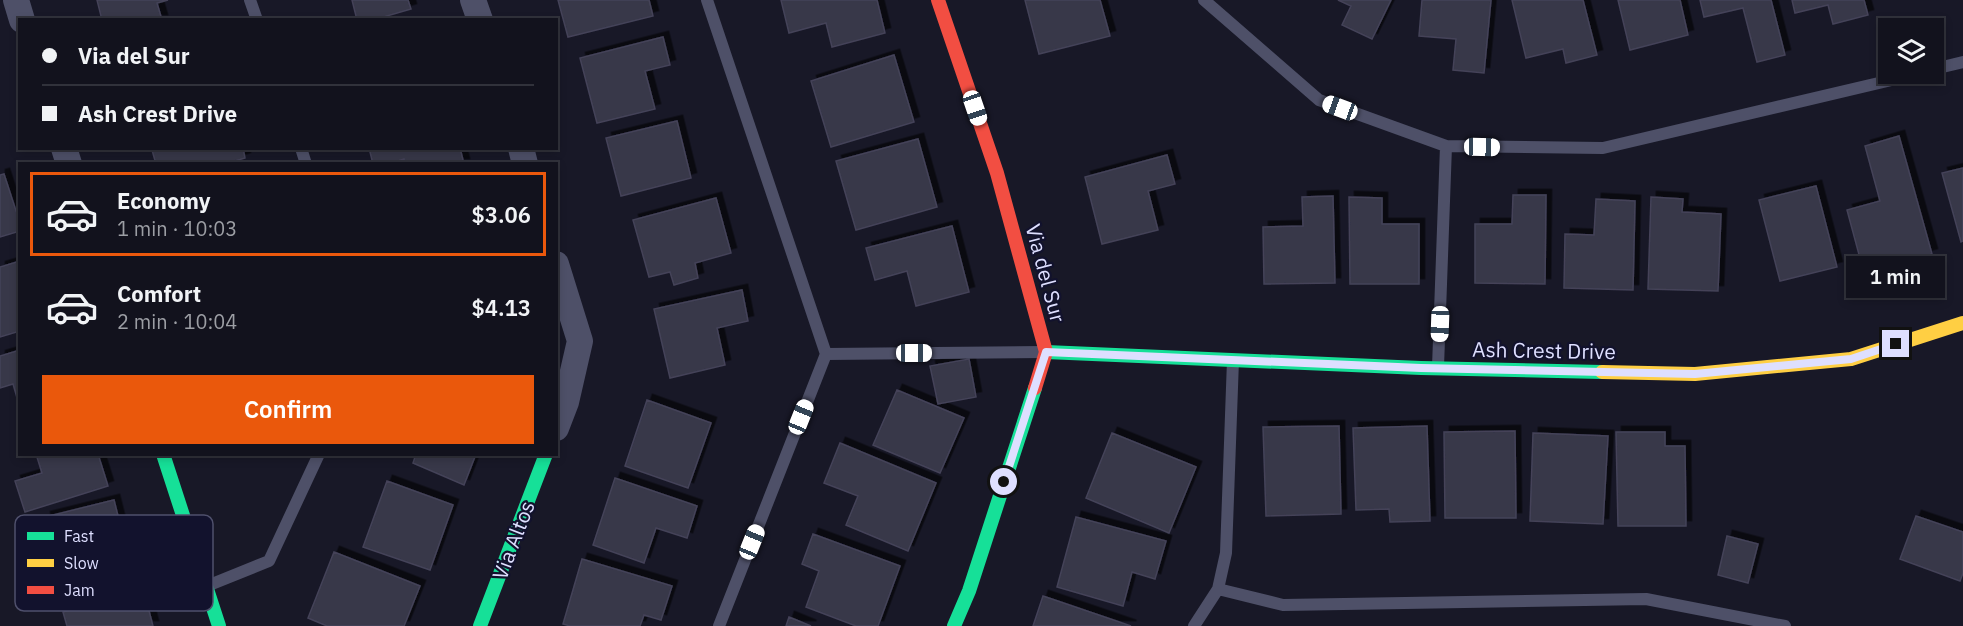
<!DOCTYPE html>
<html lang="en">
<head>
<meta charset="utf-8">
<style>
  body { margin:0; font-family:"IBM Plex Sans",sans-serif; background:#1b1b26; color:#f1f3f6; height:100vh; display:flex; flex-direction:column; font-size:22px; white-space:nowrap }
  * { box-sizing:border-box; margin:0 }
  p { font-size:20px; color:#9c9ea4 }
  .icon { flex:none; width:33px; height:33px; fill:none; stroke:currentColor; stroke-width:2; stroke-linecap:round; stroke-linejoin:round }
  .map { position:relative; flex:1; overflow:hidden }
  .drawer { position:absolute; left:18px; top:162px; width:540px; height:294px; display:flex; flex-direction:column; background:#12121d; border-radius:0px; box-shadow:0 3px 9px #0003,0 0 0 2px #31323b }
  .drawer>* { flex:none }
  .banner { position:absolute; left:18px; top:18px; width:540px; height:132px; border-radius:0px; box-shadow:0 3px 9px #0003,0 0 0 2px #31323b; display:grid; align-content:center; height:132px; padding:0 24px; background:#12121d }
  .buttons { position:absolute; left:1878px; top:18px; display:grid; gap:12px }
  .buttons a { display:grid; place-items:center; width:66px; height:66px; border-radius:0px; background:#12121d; box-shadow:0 3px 9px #0003,0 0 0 2px #31323b; font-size:30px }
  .end { position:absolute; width:27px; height:27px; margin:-14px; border:8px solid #dedfff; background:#111; box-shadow:0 0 0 3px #111 }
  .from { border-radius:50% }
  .bubble { position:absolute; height:42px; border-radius:0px; background:#12121d; box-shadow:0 3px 9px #0003,0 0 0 2px #31323b; font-size:20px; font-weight:600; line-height:42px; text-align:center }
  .car { position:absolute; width:18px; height:36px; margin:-18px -9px; border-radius:8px; box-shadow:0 0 4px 2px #0007; background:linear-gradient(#fff 24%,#345 0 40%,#fff 0 76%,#345 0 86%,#fff 0) }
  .banner b { display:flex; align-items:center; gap:21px; height:57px; font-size:22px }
  .banner b+b { border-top:2px solid #31323b }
  .banner i { width:15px; height:15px; background:#f1f3f6 }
  ul { padding:10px 0 0; list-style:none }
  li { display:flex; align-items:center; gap:18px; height:84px; margin:0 12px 9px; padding:0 12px; border:3px solid transparent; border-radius:0px }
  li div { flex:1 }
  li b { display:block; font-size:22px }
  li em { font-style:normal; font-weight:600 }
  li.on { border-color:#ea580c }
  li>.icon { width:54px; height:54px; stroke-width:1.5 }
  .cta { display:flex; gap:12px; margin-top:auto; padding:12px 24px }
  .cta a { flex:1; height:69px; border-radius:0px; background:#ea580c; color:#fff; font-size:24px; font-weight:600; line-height:69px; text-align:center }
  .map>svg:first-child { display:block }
</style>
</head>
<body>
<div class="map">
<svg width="1963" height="626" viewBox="0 0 1963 626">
  <defs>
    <filter id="shadow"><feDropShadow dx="5.5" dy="-5.5" stdDeviation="0" flood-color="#0009"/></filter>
  </defs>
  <rect width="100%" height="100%" fill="#181827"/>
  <path fill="#373748" stroke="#444359" stroke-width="1.5" filter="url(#shadow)" d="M97 0H168L157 3 162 20H102Z
    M352 0H408L411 9 373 20H357Z
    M558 0H649L653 16 568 37Z
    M781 0H877L885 33 832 47 826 23 789 33Z
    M1025 0H1100L1110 36 1039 54Z
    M1338 0H1391L1372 39 1342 25 1351 6Z
    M1422 0H1491L1484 73 1453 70 1456 39 1419 36Z
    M1512 0H1583L1597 55 1566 63 1563 49 1526 58Z
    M1618 0H1680L1688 35 1630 50Z
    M1700 0H1771L1785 55 1757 62 1743 8 1704 17Z
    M1792 0H1864L1868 15 1833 24 1828 5 1795 13Z
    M663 37 670 65 645 71 655 109 597 123 580 58Z
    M894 55 914 122 831 147 811 81Z
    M677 121 691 178 621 196 606 138Z
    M1899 136 1932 254 1864 273 1847 210 1880 201 1865 146Z
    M918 139 937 207 856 230 836 161Z
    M160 148H243L245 158 225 164H156L152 150Z
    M369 148H460L464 164H405L404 159 388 164H373Z
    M1167 155 1175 184 1148 191 1158 230 1102 244 1085 177Z
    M1963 168V241L1961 242 1942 173Z
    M4 174 20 223V231L0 237V175Z
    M1816 186 1837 267 1780 281 1759 200Z
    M1513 195H1546L1545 284 1475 283V224H1512Z
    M1333 196 1335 283 1264 284 1263 227 1303 226 1302 197Z
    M1349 197 1382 198V224H1419V284H1350Z
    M1651 197 1683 199 1682 212 1721 214 1718 291 1648 289Z
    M716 198 731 253 695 263 698 278 674 285 670 272 649 277 633 220Z
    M1596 199 1635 201 1633 290 1564 288 1565 234 1594 235Z
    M952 226 969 292 916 306 907 271 875 280 866 248Z
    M20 261V331L0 337V267Z
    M742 290 748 321 717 328 725 365 670 378 654 309Z
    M20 350V408L13 384 0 388V356Z
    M969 359 976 397 938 404 930 366Z
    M897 390 964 418 940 473 873 445Z
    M647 400 711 423 688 488 625 466Z
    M1339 426 1341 514 1266 516 1263 427Z
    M1427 426 1430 521 1390 522 1389 509 1356 510 1353 428Z
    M1515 431 1516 518H1445L1444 432Z
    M1616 432H1665V446H1685L1686 526H1618Z
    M1112 433 1196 467 1169 533 1086 498Z
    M1533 433 1608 436 1603 524 1530 521Z
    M840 443 936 483 908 551 846 525 858 496 824 483Z
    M36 454H98L108 486 25 512 15 481 42 473Z
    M416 454H476L464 485 413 463Z
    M615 478 697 506 687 538 656 528 644 563 593 545Z
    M387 481 453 505 430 570 363 547Z
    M114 500 128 556 58 573 45 517Z
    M1916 516 1963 532V573L1960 581 1900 559Z
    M1076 517 1166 541 1155 579 1132 572 1123 606 1057 587Z
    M813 534 900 566 878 626H856L806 607 819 571 802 564Z
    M1727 536 1758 544 1748 583 1718 575Z
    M334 552 420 586 404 626H327L308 618Z
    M582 559 672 586 661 620 644 615 640 626H570L563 624Z
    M144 592 153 626H67L63 612Z
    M1043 596 1131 626H1033Z
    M789 617 811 626H786Z"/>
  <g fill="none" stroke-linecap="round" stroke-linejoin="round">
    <path stroke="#4e5068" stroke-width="12" d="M250 0 257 20
      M707 0 826 354 719 626
      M1204 0 1319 100 1446 146 1603 148 1917 74
      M1934 69 1963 62
      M301 148 306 164
      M826 354 1044 352
      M1438 367 1446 146
      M207 586 269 561 319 454
      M1218 589 1226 553 1233 360
      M1194 626 1218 589 1283 605 1646 599 1785 626"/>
    <path stroke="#4e5068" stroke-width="26" d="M16 0 22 20
      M473 0 480 20
      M64 148 69 164
      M521 148 525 164
      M556 264 580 341 566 402 556 428"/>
    <path stroke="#16e098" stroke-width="14" d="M1046 352 1421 368 1602 372
      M163 454 219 626
      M480 626 546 454
      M954 626 969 591 1035 388"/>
    <path stroke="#ffcf43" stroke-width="14" d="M1602 372 1695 374 1851 359 1963 323"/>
    <path stroke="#f24e42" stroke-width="14" d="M938 0 997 173 1046 352 1035 388"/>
  </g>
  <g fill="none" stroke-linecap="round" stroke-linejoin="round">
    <path stroke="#dedfff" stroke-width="8" d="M1004 482 1046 352 1421 368 1695 374 1851 359 1896 344"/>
  </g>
  <g text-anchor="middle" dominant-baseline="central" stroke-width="4.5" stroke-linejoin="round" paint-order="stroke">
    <g font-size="21" fill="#dedfff" stroke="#12122d">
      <text transform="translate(1046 273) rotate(75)">Via del Sur</text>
      <text transform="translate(1544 350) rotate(1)">Ash Crest Drive</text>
      <text transform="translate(513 540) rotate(-69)">Via Altos</text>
    </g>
  </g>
  <rect x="15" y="515" width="198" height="96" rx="9" fill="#12122d" stroke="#4f506c" stroke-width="1.5"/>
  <rect x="27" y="532" width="27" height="8" fill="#16e098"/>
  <rect x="27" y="559" width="27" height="8" fill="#ffcf43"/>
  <rect x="27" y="586" width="27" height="8" fill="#f24e42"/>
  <g font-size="16" fill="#dedfff">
    <text x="64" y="542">Fast</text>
    <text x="64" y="569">Slow</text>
    <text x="64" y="596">Jam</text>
  </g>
</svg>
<div class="buttons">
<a><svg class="icon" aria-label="layers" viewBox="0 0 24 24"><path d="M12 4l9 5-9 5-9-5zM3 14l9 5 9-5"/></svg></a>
</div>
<i class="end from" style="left:1004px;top:482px"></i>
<i class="end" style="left:1896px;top:344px"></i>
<div class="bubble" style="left:1846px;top:256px;width:99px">1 min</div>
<i class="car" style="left:975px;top:108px;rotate:161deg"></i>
<i class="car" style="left:1340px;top:108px;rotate:290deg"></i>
<i class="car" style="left:1482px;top:147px;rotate:91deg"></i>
<i class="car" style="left:1440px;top:324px;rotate:182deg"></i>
<i class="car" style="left:914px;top:353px;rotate:90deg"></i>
<i class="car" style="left:801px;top:417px;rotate:22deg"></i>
<i class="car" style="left:752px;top:542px;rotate:22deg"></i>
<div class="banner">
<b><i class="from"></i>Via del Sur</b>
<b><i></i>Ash Crest Drive</b>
</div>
<section class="drawer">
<ul>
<li class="on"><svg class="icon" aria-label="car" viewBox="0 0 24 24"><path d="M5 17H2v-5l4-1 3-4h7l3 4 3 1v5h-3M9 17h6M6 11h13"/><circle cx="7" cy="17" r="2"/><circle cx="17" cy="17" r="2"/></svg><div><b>Economy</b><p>1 min · 10:03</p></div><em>$3.06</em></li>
<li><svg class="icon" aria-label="car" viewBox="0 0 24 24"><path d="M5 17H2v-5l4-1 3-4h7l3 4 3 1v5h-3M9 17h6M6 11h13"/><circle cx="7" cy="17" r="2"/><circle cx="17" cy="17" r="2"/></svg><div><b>Comfort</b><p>2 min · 10:04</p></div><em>$4.13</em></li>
</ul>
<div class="cta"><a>Confirm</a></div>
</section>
</div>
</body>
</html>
